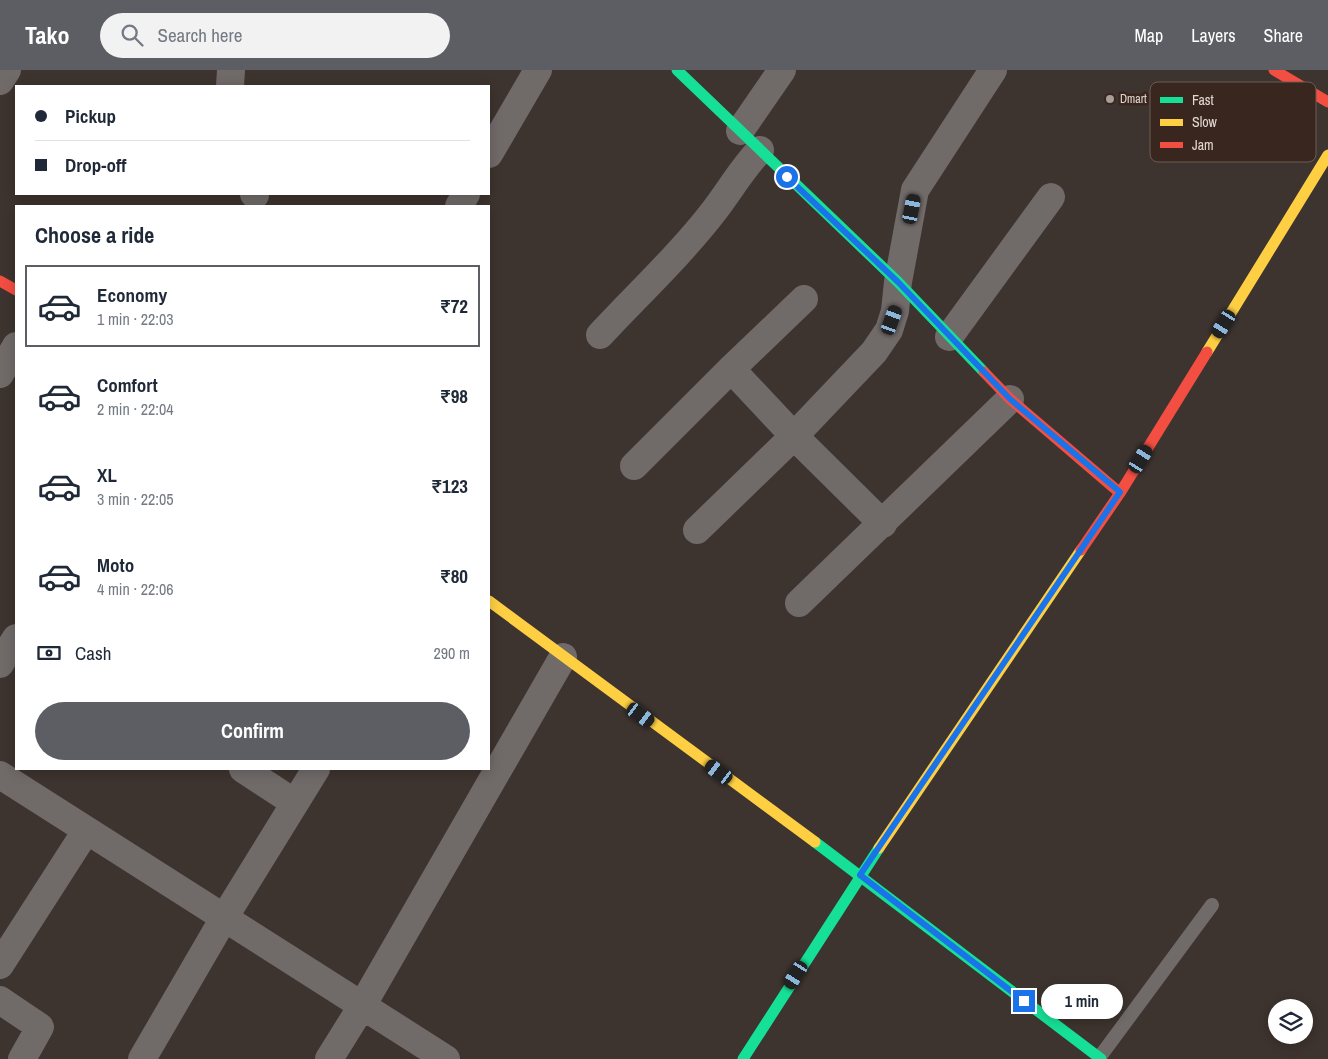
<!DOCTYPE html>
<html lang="en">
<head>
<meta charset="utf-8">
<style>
  body { margin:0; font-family:"Archivo Narrow",sans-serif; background:#f2f2f3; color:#1f2937; height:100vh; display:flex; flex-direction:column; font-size:19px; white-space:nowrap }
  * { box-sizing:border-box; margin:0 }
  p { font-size:16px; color:#747a83 }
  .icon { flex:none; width:28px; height:28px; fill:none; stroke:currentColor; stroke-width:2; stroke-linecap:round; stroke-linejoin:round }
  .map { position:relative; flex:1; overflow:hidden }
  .side { position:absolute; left:15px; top:135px; width:475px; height:565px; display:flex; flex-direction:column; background:#fff; border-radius:0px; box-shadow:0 2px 12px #0003 }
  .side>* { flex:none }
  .guide { position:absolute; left:15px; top:15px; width:475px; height:110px; border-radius:0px; box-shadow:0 2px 12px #0003; display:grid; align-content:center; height:110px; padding:0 20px; background:#fff }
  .controls { position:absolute; left:1268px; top:929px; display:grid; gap:10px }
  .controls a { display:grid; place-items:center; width:45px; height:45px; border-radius:50%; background:#fff; box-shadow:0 2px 12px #0003; font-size:25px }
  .end { position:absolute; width:22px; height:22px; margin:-11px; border:6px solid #1a73e8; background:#fff; box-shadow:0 0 0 2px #fff }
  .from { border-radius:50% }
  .bubble { position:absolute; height:35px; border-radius:18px; background:#fff; box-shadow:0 2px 12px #0003; font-size:16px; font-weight:800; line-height:35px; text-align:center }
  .car { position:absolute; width:15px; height:30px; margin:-15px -8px; border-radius:6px; box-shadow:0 0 4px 1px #0007; background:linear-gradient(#222 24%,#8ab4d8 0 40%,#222 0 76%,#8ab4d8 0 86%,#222 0) }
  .guide b { display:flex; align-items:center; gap:18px; height:48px; font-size:19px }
  .guide b+b { border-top:1px solid #e0e1e3 }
  .guide i { width:12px; height:12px; background:#1f2937 }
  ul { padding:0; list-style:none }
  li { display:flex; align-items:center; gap:15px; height:82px; margin:0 10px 8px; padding:0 10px; border:2px solid transparent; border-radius:0px }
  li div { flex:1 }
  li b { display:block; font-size:19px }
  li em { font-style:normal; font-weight:800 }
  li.on { border-color:#5d5e63 }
  li>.icon { width:45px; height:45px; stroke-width:1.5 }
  h2 { padding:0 20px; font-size:22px; line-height:60px }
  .pay { display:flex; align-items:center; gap:12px; height:55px; padding:0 20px; font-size:19px }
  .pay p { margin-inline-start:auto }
  .button { display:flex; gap:10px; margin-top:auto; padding:10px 20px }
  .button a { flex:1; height:58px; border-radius:30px; background:#5d5e63; color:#fff; font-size:20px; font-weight:800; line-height:58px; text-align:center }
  header { display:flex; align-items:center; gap:30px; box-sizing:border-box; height:70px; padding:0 25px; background:#5d5e63; color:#fff }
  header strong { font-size:24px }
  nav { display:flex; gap:28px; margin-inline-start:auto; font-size:18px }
  .search { width:350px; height:45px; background:#f2f2f3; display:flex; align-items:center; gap:12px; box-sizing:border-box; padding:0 18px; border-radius:28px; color:#747a83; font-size:19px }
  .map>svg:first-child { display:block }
</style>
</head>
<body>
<header>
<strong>Tako</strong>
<div class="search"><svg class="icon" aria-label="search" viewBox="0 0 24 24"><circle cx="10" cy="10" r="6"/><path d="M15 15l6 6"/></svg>Search here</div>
<nav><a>Map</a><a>Layers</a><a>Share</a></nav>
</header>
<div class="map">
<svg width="1328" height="989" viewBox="0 0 1328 989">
  <rect width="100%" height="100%" fill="#3d332f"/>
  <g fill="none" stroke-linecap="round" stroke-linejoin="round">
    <path stroke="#706a69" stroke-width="14" d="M1099 988 1212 835"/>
    <path stroke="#706a69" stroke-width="28" d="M0 11 7 0
      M230 16 231 0
      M740 61 782 0
      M489 84 538 0
      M254 124 255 125
      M459 136 466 124
      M600 265C638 224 680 185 714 141 730 120 742 99 760 80
      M949 267 1051 127
      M731 299 794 366 883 454
      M0 304 16 276
      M634 396 731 299 804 229
      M697 460 794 366 874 282 889 260 895 241 898 212 915 120 993 0
      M799 533 1010 329
      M0 594 16 568
      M243 699 295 733
      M0 705 446 989
      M0 895 86 761
      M0 930 40 957 22 989
      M142 989 224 848 316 699
      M329 989 362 936 563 587"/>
    <path stroke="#16e098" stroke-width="11" d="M677 0 898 212 984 302
      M815 772 1101 989
      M743 989 879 778"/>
    <path stroke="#ffcf43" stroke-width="11" d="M1207 282 1328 85
      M489 531 815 772
      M879 778 1081 480"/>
    <path stroke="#f24e42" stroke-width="11" d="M1274 0 1328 32
      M0 211 16 220
      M984 302 1010 329 1120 423
      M1081 480 1120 423 1207 282"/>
  </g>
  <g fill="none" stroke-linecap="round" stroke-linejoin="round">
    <path stroke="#1a73e8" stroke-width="6" d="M787 107 898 212 1010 329 1120 422 860 805 1024 931"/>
  </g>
  <circle fill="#a99e99" stroke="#39271f" stroke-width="2" cx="1110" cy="29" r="5"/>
  <g text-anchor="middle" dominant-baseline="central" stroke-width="5" stroke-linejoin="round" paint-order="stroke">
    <g font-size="12" fill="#e3d7d2" stroke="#39271f" text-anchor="start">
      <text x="1120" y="29">Dmart</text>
    </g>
  </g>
  <rect x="1150" y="12" width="166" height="80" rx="8" fill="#39271f" stroke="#6c5c55" stroke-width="1"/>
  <rect x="1160" y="27" width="23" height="6" fill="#16e098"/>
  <rect x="1160" y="49" width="23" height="7" fill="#ffcf43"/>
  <rect x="1160" y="72" width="23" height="6" fill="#f24e42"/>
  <g font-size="14" fill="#e3d7d2">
    <text x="1192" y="35">Fast</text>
    <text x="1192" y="57">Slow</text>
    <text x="1192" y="80">Jam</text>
  </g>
</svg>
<div class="controls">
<a><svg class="icon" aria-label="layers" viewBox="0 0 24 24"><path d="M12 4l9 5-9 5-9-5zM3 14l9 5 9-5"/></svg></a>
</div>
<i class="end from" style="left:787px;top:107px"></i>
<i class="end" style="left:1024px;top:931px"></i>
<div class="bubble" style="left:1041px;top:914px;width:82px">1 min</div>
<i class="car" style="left:912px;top:139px;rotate:11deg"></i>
<i class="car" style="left:892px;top:250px;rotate:20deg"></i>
<i class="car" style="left:1224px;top:254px;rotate:212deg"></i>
<i class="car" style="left:1141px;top:389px;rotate:32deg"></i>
<i class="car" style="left:641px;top:645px;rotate:126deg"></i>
<i class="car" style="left:719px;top:702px;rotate:306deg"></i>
<i class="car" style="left:796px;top:905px;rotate:212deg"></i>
<div class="guide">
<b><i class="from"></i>Pickup</b>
<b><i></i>Drop-off</b>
</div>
<section class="side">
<h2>Choose a ride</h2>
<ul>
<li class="on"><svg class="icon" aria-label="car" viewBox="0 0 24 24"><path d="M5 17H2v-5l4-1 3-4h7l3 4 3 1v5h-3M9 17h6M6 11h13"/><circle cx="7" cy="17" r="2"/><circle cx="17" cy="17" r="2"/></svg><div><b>Economy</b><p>1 min · 22:03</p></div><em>₹72</em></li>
<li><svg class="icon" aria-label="car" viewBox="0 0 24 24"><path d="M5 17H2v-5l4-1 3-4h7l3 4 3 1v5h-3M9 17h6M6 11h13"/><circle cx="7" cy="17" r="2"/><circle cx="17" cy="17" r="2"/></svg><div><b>Comfort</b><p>2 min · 22:04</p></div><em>₹98</em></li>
<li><svg class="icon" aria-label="car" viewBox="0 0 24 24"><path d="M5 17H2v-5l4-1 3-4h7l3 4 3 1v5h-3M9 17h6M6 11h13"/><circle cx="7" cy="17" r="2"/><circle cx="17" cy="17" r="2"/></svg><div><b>XL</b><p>3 min · 22:05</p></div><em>₹123</em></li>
<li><svg class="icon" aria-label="car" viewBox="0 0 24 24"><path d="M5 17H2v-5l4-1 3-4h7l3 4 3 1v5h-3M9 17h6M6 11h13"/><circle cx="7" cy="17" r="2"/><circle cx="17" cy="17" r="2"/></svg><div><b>Moto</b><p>4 min · 22:06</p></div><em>₹80</em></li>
</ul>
<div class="pay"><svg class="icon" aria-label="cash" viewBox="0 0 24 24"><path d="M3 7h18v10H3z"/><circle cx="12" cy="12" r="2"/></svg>Cash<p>290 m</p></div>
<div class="button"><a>Confirm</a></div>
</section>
</div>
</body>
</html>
